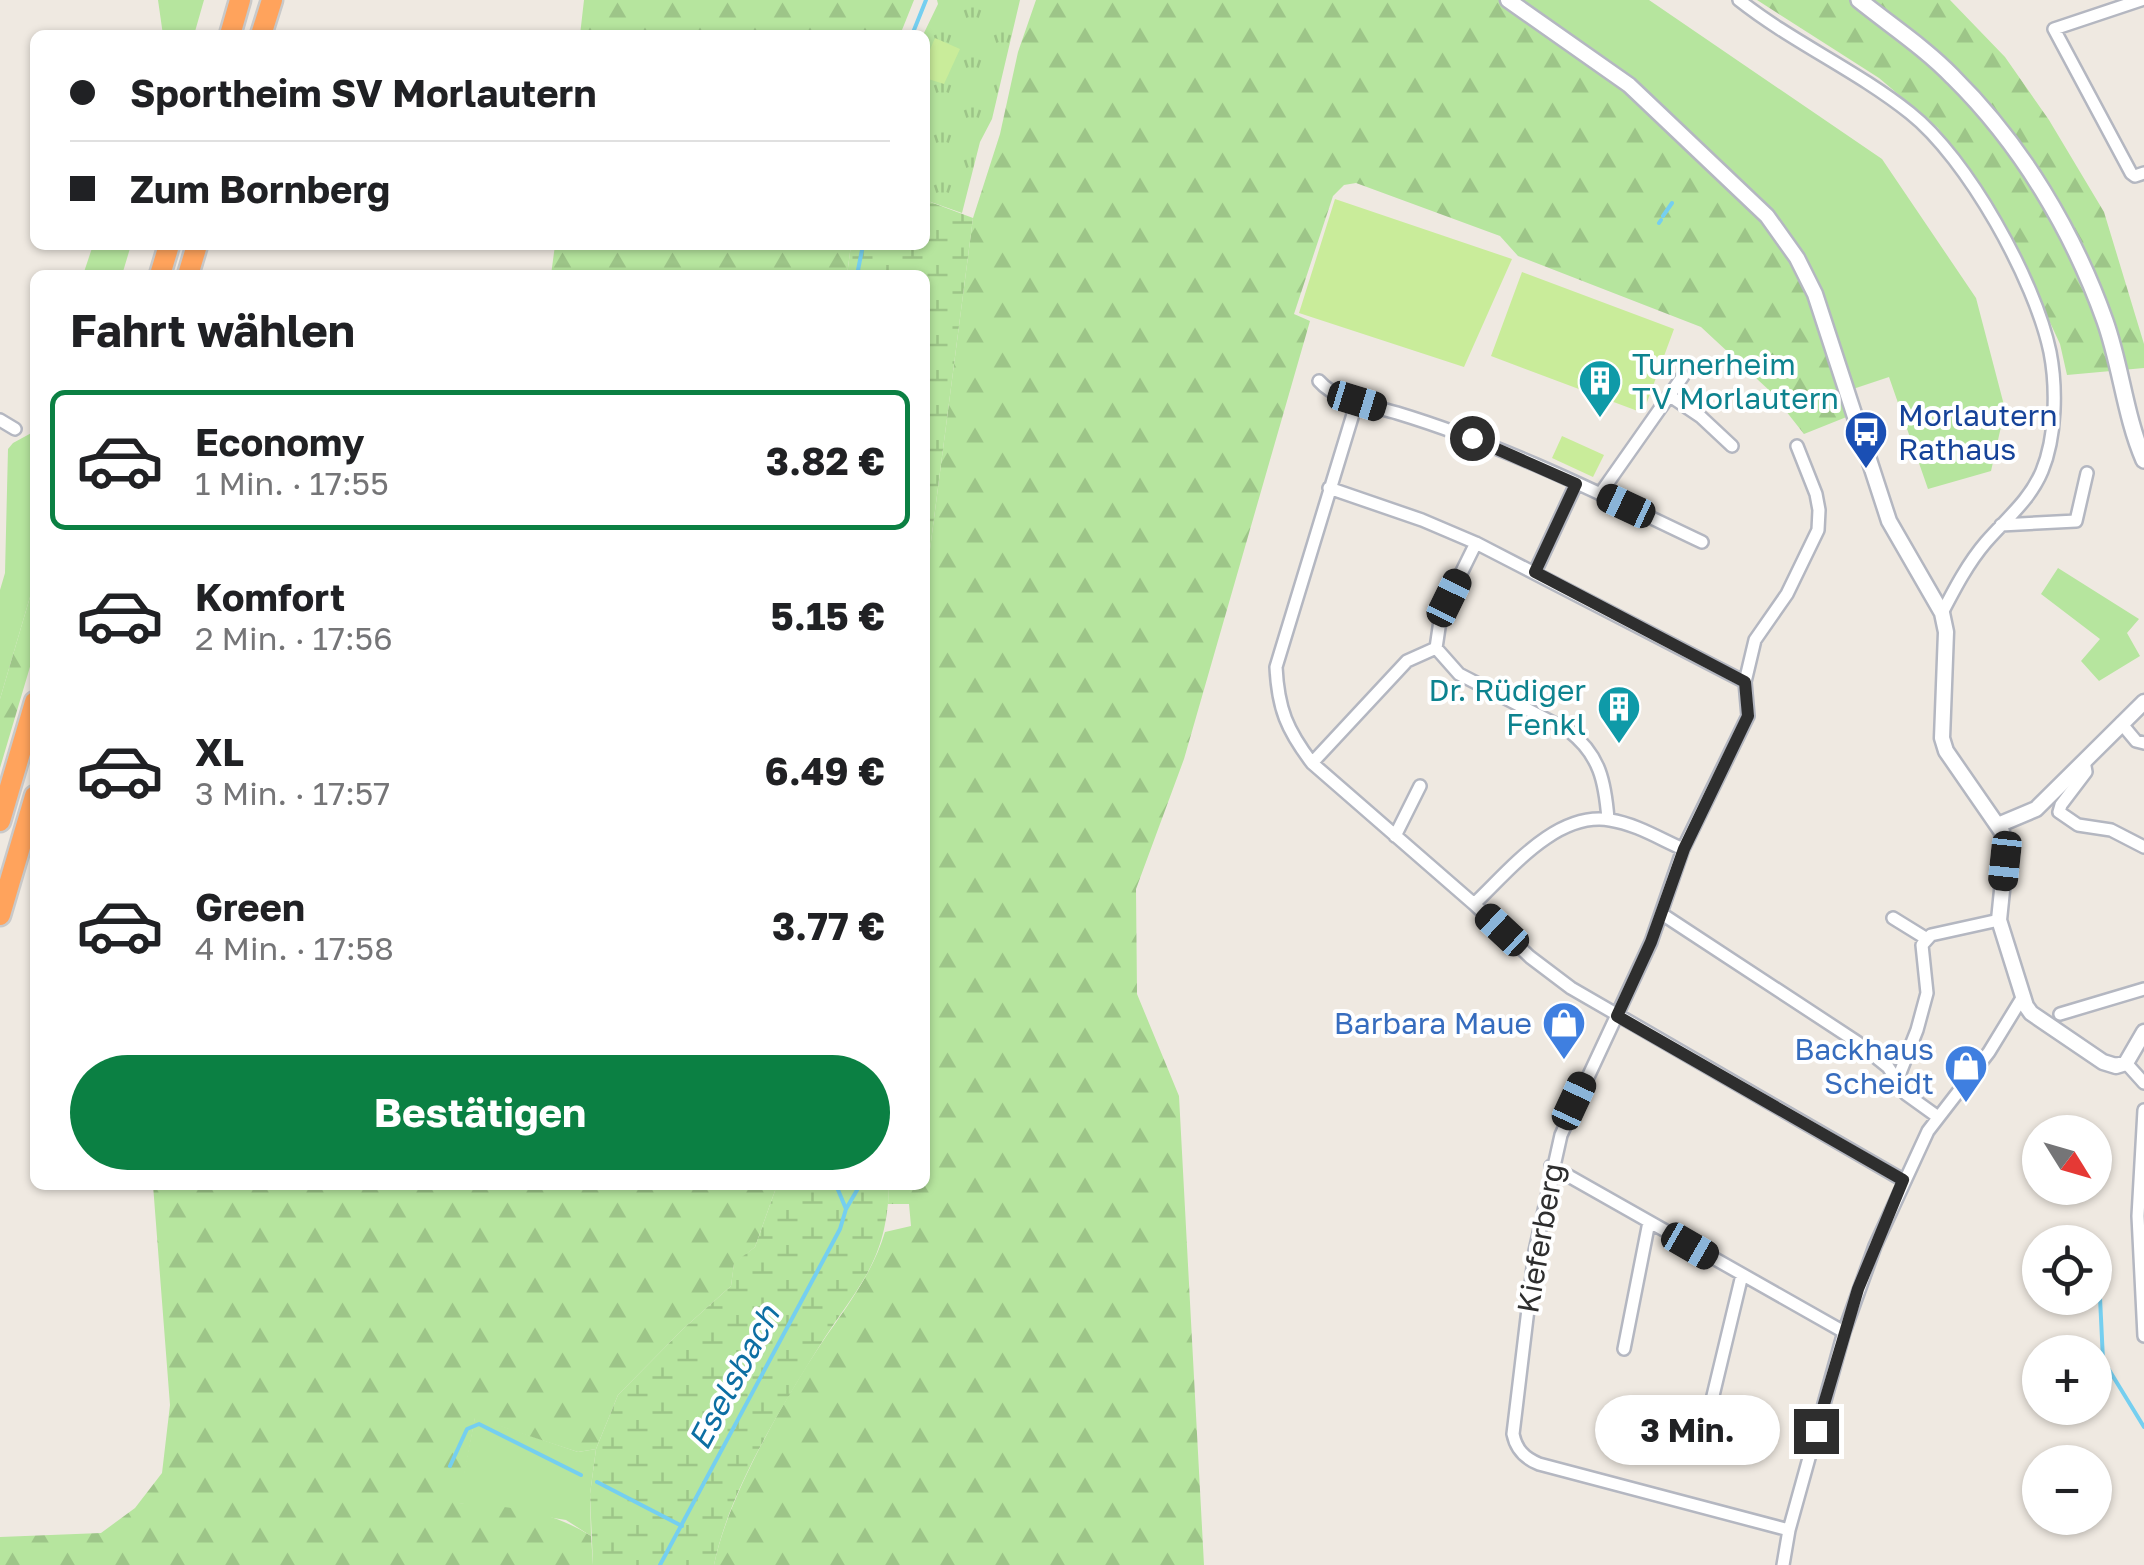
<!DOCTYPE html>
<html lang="de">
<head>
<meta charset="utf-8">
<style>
  body { margin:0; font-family:"Golos Text",sans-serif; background:#f2f2f2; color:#202124; height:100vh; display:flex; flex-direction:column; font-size:38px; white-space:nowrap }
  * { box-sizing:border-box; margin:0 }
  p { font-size:32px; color:#757577 }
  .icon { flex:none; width:55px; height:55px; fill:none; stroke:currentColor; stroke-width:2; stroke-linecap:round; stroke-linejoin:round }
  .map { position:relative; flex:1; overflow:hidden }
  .details { position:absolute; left:30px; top:270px; width:900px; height:920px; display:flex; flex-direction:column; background:#fff; border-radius:15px; box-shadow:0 2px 8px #0004 }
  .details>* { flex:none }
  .top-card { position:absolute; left:30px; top:30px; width:900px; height:220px; border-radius:15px; box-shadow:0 2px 8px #0004; display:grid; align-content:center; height:220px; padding:0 40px; background:#fff }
  .needle { width:65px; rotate:127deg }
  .buttons { position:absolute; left:2022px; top:1115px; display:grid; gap:20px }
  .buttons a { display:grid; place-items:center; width:90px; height:90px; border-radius:50%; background:#fff; box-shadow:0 2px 8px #0004; font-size:50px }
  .end { position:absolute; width:45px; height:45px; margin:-22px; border:12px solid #2e2e2e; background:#fff; box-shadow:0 0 0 5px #fff }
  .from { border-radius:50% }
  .bubble { position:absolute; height:70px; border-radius:35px; background:#fff; box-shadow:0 2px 8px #0004; font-size:32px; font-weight:700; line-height:70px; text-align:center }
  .car { position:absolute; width:30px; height:60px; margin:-30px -15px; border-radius:12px; box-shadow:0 0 8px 2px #0007; background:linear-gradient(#222 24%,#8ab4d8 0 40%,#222 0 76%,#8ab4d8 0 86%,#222 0) }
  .top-card b { display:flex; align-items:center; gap:35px; height:95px; font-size:38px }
  .top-card b+b { border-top:2px solid #e0e0e0 }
  .top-card i { width:25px; height:25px; background:#202124 }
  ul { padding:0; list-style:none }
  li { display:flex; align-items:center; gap:30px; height:140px; margin:0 20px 15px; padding:0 20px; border:5px solid transparent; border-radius:15px }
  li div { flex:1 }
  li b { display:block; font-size:38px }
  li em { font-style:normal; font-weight:700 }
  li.current { border-color:#0b8043 }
  li>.icon { width:90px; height:90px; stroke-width:1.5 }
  h2 { padding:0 40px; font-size:45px; line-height:120px }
  .action { display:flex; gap:20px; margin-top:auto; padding:20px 40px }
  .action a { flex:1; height:115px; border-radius:60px; background:#0b8043; color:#fff; font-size:40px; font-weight:700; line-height:115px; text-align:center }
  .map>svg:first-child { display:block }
</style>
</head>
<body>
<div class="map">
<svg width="2144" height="1565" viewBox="0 0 2144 1565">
  <defs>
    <pattern id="forest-firs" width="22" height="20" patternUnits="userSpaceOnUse" patternTransform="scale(2.5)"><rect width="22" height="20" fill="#b6e59e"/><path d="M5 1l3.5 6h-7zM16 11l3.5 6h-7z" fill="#9dc588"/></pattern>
    <pattern id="wetland-marsh" width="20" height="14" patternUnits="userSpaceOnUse" patternTransform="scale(2.5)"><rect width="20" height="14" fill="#b6e59e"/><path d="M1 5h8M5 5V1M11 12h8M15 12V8" fill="none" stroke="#9dc588"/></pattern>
    <pattern id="park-tufts" width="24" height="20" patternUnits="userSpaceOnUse" patternTransform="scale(2.5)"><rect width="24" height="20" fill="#b6e59e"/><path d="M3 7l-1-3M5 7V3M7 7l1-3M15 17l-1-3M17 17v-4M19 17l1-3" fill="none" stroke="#9dc588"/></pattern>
  </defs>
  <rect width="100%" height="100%" fill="#efe9e1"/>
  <path fill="#b6e59e" d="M158 0H204L194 35H163Z
    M1508 0H1649L1882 159 1976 298 2005 409 1991 471 1928 489 1889 377 1847 391Z
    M93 245H131L122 275H83Z
    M35 431V580L0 699V590L5 573 8 449 13 443Z
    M2058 568 2139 619 2127 633 2140 656 2099 681 2081 661 2100 639 2041 594Z
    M475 1417 578 1452 596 1449 590 1494 591 1536 566 1520 458 1503Z"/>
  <path fill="url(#forest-firs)" d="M584 0H914L900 35H580Z
    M1036 0H1508L1662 115 1797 258 1854 414 1804 434 1771 392 1701 327 1518 256 1500 236 1356 183 1344 185 1333 196 1294 314 1310 321 1184 759 1136 889 1137 994 1179 1096 1204 1565H714C727 1499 783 1401 821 1344 846 1307 872 1275 885 1232L911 1226 909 1204H888L889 1185H925V655L929 557 973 218 1000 134 1018 52Z
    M1757 0H1950L2005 57 2049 120 2104 212 2144 344V368L2067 375 2060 344 2004 223 1938 128 1879 78Z
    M555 245H851L847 275H551Z
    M35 580V650L0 768V699Z
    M153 1185H777L755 1247 734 1264 731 1286 683 1329 618 1395 596 1449 578 1452 475 1418 459 1503C505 1506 551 1510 591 1536L593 1565H0V1537L101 1533 135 1508 162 1473 170 1405Z"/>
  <path fill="url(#wetland-marsh)" d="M925 200 973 218 929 557 925 655V275H847L851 245H925Z
    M777 1185H889C887 1265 856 1287 817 1350 778 1413 729 1492 714 1565H593L590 1494 596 1449 618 1395 683 1329 731 1286 734 1263 755 1247Z"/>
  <path fill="url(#park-tufts)" d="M937 0H1020L992 119 980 142 962 213 925 200 923 35 938 4Z"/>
  <path fill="#c9ec9a" d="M935 38 960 49 944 84 925 78V61Z
    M1335 199 1512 259 1464 367 1299 313Z
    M1522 272 1674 329 1643 413 1491 356Z
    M1562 436 1604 455 1593 477 1552 458Z"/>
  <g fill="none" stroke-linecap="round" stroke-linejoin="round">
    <path stroke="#75cff0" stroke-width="4" d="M912 35 926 0
      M1663 216 1672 203
      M1659 223 1661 220
      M862 275 858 270 863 245
      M925 382V408
      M836 1185 846 1209
      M2099 1277 2103 1360 2144 1427
      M450 1466 467 1429 479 1424 581 1475
      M597 1482 682 1526
      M660 1565 840 1229 846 1209 860 1185"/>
    <g stroke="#b4b7c1" stroke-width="16">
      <path id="minor" d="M1739 0C1792 42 1856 70 1910 113 1967 158 2035 280 2050 352 2057 388 2056 437 2042 471 2030 500 2006 519 1986 542 1968 563 1955 588 1942 613
        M2141 0 2054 29 2131 173 2135 176 2144 173
        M1319 381C1336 401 1373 406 1397 413 1503 445 1603 495 1702 542
        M1670 396 1701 417 1732 446
        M1357 401 1276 667C1278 709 1287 730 1312 763L1474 904 1530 957 1571 988 1903 1180
        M0 420 15 429
        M1329 488 1422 520 1476 543 1745 682
        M1600 494 1683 376
        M2001 525 2076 521 2087 473
        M1535 572 1576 484
        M1436 648 1459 674 1569 731C1600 755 1605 782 1608 819
        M2121 723 2136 741 2144 743
        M2084 761 2086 772 2061 805 2059 812 2078 825 2111 830 2144 847
        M1312 763 1407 661 1436 648 1441 614 1476 543
        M1395 836 1420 786
        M1474 904C1509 871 1556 811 1610 820 1636 824 1660 839 1683 849
        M1662 914 1857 1042 1888 1067 1906 1094 1938 1117
        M1893 918 1927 939
        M2060 1014 2144 989
        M2126 1063 2144 1083
        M1898 1078 1917 1030 1927 993 1922 945 1931 935 1999 920
        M2144 1110 2138 1216 2144 1336
        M1551 1166 1844 1332
        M1624 1349 1649 1222
        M1711 1404 1742 1275
        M1789 1530 1539 1464C1524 1458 1516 1449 1513 1434L1535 1251 1561 1135 1651 942 1683 849 1748 716 1745 682 1755 640 1787 594 1818 530 1819 510 1816 494 1797 446
        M1783 1565 1789 1530 1844 1332 1875 1246 1928 1131 1989 1052 2022 998"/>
    </g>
    <g stroke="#b4b7c1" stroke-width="19">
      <path id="tertiary" d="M1508 0 1629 85 1767 216 1797 258 1815 294 1889 521 1942 613 1946 632 1942 738 1946 751 2002 832 2005 861 1999 920 2026 1006 2031 1013 2103 1062 2116 1066 2126 1063 2144 1032
        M1998 825 2036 809 2144 702"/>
    </g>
    <g stroke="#b4b7c1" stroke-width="20">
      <path id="secondary" d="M1859 0C1890 25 1925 48 1953 77 2021 144 2073 231 2105 321 2121 366 2125 416 2144 460"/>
    </g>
    <g stroke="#c9c9c9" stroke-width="25">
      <path id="motorway" d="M230 35 240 0
        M261 35 272 0
        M160 275 169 245
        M188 275 197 245
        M0 821 35 702
        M0 915 35 796"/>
    </g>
    <use href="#minor" stroke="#fff" stroke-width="11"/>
    <use href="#tertiary" stroke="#fff" stroke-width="14"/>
    <use href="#secondary" stroke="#fff" stroke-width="15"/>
    <use href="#motorway" stroke="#ffa35c" stroke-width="20"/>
  </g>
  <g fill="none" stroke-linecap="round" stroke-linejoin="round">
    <path stroke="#2e2e2e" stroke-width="12" d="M1472 438 1576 484 1535 572 1745 682 1748 716 1684 849 1651 942 1617 1016 1903 1180 1858 1289 1816 1431"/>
  </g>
  <defs>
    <g id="building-pin" transform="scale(2.25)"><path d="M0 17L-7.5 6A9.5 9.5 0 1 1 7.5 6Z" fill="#0f9aa8" stroke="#fff"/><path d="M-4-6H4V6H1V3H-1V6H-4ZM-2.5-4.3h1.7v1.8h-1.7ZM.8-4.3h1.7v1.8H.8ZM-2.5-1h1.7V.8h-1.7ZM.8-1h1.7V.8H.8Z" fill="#fff"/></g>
    <g id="bus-pin" transform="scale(2.25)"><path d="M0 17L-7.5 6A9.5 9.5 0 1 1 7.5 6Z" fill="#1a4fb4" stroke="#fff"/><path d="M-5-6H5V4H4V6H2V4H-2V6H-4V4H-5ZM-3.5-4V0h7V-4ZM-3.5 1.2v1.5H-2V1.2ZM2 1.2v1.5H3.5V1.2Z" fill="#fff"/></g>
    <g id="shop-pin" transform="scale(2.25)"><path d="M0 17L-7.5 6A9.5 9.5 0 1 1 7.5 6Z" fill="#3f7fe0" stroke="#fff"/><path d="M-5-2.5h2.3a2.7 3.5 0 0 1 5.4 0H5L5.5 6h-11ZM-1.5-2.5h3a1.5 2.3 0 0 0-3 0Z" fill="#fff"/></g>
  </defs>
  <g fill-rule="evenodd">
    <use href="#building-pin" x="1600" y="381"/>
    <use href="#bus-pin" x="1866" y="432"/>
    <use href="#building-pin" x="1619" y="707"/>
    <use href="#shop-pin" x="1564" y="1023"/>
    <use href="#shop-pin" x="1966" y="1066"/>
  </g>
  <g text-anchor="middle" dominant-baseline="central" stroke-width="8" stroke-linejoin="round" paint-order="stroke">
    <g font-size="30" fill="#0d838f" stroke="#fff" text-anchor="start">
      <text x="1632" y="364">Turnerheim<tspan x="1632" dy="34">TV Morlautern</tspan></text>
      <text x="1586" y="690" text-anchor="end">Dr. Rüdiger<tspan x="1586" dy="34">Fenkl</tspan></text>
    </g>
    <g font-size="30" fill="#164399" stroke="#fff" text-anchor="start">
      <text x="1898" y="415">Morlautern<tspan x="1898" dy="34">Rathaus</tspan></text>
    </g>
    <g font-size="30" fill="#366cbe" stroke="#fff" text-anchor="end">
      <text x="1532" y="1023">Barbara Maue</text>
      <text x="1934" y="1049">Backhaus<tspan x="1934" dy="34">Scheidt</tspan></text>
    </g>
    <g font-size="30" fill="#2e2e2e" stroke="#fff">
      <text transform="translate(1540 1238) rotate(-80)">Kieferberg</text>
    </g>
    <g font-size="32" font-style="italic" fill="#0d6fa3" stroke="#fff">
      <text transform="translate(733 1377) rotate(-62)">Eselsbach</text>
    </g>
  </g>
</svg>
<div class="buttons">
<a><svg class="needle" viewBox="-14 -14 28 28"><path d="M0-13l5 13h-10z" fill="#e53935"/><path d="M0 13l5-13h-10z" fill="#757577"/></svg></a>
<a><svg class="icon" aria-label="locate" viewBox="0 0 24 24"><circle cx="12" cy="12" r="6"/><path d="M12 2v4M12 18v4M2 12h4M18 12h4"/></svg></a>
<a>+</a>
<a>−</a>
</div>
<i class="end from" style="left:1472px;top:438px"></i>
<i class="end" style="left:1816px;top:1431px"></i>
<div class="bubble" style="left:1595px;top:1395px;width:185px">3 Min.</div>
<i class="car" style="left:1357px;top:401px;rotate:107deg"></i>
<i class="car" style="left:1626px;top:506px;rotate:295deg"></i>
<i class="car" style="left:1449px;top:598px;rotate:26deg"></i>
<i class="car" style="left:2005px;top:861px;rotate:186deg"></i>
<i class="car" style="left:1502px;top:930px;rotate:313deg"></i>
<i class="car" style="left:1574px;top:1101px;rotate:25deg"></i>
<i class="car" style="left:1690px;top:1246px;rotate:120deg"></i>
<div class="top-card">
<b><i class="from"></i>Sportheim SV Morlautern</b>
<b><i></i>Zum Bornberg</b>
</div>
<section class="details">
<h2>Fahrt wählen</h2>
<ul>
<li class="current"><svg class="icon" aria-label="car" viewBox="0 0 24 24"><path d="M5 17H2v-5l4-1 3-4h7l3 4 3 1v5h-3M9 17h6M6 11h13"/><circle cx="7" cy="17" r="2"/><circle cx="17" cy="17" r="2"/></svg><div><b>Economy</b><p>1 Min. · 17:55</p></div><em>3.82 €</em></li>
<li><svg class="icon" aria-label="car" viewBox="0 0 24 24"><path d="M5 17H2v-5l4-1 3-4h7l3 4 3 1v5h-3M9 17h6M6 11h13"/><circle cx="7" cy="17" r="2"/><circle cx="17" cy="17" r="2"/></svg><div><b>Komfort</b><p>2 Min. · 17:56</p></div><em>5.15 €</em></li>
<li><svg class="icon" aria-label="car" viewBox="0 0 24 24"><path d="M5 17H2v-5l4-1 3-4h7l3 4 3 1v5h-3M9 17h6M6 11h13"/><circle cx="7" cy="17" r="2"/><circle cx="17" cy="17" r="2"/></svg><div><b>XL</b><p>3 Min. · 17:57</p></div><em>6.49 €</em></li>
<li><svg class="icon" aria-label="car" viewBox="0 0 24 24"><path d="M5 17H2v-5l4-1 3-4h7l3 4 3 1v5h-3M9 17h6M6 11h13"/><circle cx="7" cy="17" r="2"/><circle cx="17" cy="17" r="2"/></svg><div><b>Green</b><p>4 Min. · 17:58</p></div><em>3.77 €</em></li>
</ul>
<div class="action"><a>Bestätigen</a></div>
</section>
</div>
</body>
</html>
